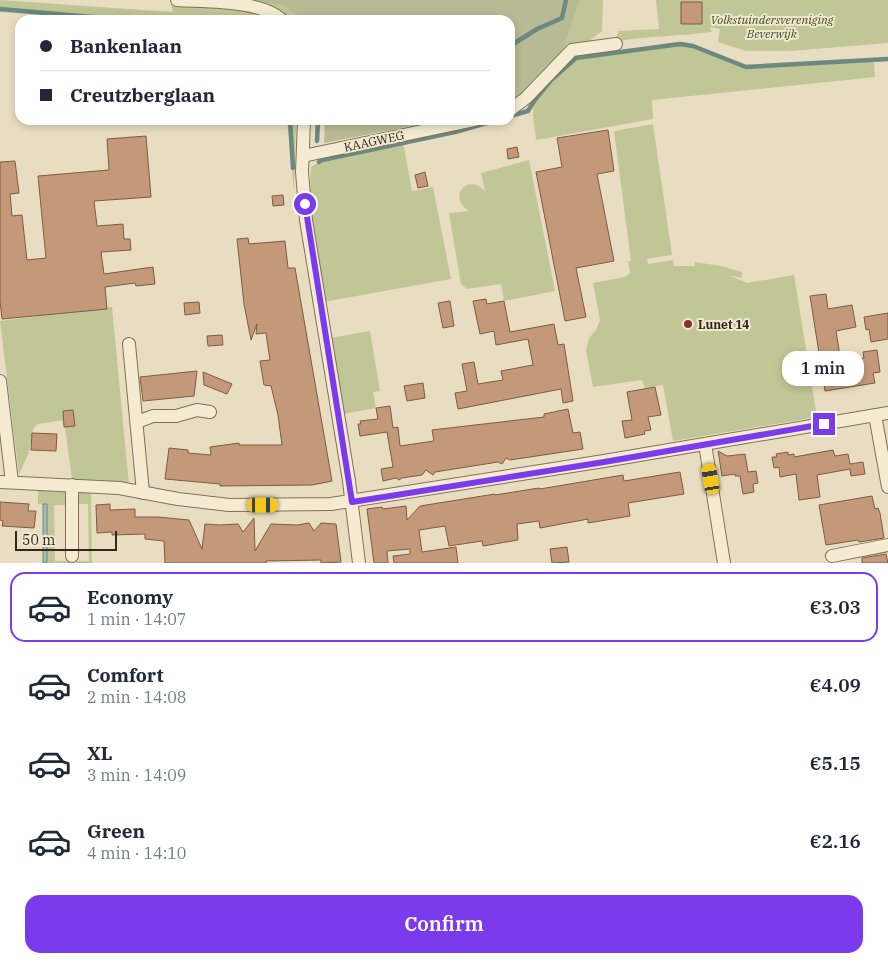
<!DOCTYPE html>
<html lang="en">
<head>
<meta charset="utf-8">
<style>
  body { margin:0; font-family:"IBM Plex Serif",serif; background:#f6f6f7; color:#1f2937; height:100vh; display:flex; flex-direction:column; font-size:19px; white-space:nowrap }
  * { box-sizing:border-box; margin:0 }
  p { font-size:16px; color:#747a83 }
  .icon { flex:none; width:28px; height:28px; fill:none; stroke:currentColor; stroke-width:2; stroke-linecap:round; stroke-linejoin:round }
  .map { position:relative; height:563px; overflow:hidden }
  .panel { display:flex; flex-direction:column; background:#fff; flex:1 }
  .panel>* { flex:none }
  .banner { position:absolute; left:15px; top:15px; width:500px; height:110px; border-radius:15px; box-shadow:0 2px 8px #0003; display:grid; align-content:center; height:110px; padding:0 25px; background:#fff }
  .scale { position:absolute; left:15px; bottom:12px; width:102px; box-sizing:border-box; padding-left:5px; border:2px solid #32271d; border-top:0; font-size:14px; line-height:18px; white-space:nowrap; color:#32271d; -webkit-text-stroke:4px #f1e8d0; paint-order:stroke }
  .end { position:absolute; width:22px; height:22px; margin:-11px; border:6px solid #7c3aed; background:#fff; box-shadow:0 0 0 2px #fff }
  .from { border-radius:50% }
  .bubble { position:absolute; height:35px; border-radius:15px; background:#fff; box-shadow:0 2px 8px #0003; font-size:16px; font-weight:600; line-height:35px; text-align:center }
  .car { position:absolute; width:15px; height:30px; margin:-15px -8px; border-radius:6px; box-shadow:0 0 4px 1px #0007; background:linear-gradient(#f5c518 24%,#345 0 40%,#f5c518 0 76%,#345 0 86%,#f5c518 0) }
  .banner b { display:flex; align-items:center; gap:18px; height:48px; font-size:19px }
  .banner b+b { border-top:1px solid #e0e1e3 }
  .banner i { width:12px; height:12px; background:#1f2937 }
  ul { padding:9px 0 0; list-style:none }
  li { display:flex; align-items:center; gap:15px; height:70px; margin:0 10px 8px; padding:0 15px; border:2px solid transparent; border-radius:15px }
  li div { flex:1 }
  li b { display:block; font-size:19px }
  li em { font-style:normal; font-weight:600 }
  li.active { border-color:#7c3aed }
  li>.icon { width:45px; height:45px; stroke-width:1.5 }
  .button { display:flex; gap:10px; margin-top:auto; padding:10px 25px }
  .button a { flex:1; height:58px; border-radius:15px; background:#7c3aed; color:#fff; font-size:20px; font-weight:600; line-height:58px; text-align:center }
  .map>svg:first-child { display:block }
</style>
</head>
<body>
<div class="map">
<svg width="888" height="563" viewBox="0 0 888 563">
  <rect width="100%" height="100%" fill="#e9ddc1"/>
  <path fill="#c0c696" d="M0 0 173 12 170 0H302L317 20H121L0 12Z
    M560 0H603L602 31C580 47 560 67 541 87 532 97 523 111 510 116V91Z
    M656 0H888V43L790 51H746L718 42 720 29 710 27 712 32C681 36 649 36 618 41L616 37 619 31 659 29Z
    M680 44 693 46 746 67 874 60 875 77 652 100 653 119 536 140 533 115 534 101 551 80 576 58Z
    M287 120H296L294 191Z
    M653 124 672 255 647 259 648 264 673 260 674 266H695V262L721 266 742 272V278L728 275 747 283 794 275 817 417 673 441 663 385 645 388 642 380 593 387 586 350 589 338 596 330 600 320 593 283 625 277 630 273 628 261H631L614 131Z
    M403 142 412 191 433 187 451 279 323 302 310 193 311 167 322 160Z
    M529 160 555 291 504 301 501 284 467 289 461 284 449 213 469 211C447 198 467 172 485 191L481 173Z
    M112 307 129 485 97 480 72 479 64 420 38 424 33 429 29 452 19 475 0 321Z
    M370 331 380 391 373 392 376 408 343 414 330 338Z
    M38 490 66 492 67 505H54L55 561H69V563H47V505L38 504Z
    M77 493H91L92 563H76V561H89L88 504H77Z"/>
  <path fill="#b7bb95" d="M235 0H579L560 58 519 98 510 102V20H303L284 5Z
    M325 120H442L324 143Z"/>
  <path fill="#a3bcb5" stroke="#6b8981" d="M43 504H47V563H43Z"/>
  <g fill="none" stroke-linecap="round" stroke-linejoin="round">
    <path stroke="#6b8981" stroke-width="4.5" d="M0 9 126 20
      M510 46 537 29 562 18 566 0
      M510 116 528 111 534 101 551 80 576 58 680 44 693 46 746 67 888 59
      M290 120 293 168
      M317 141 318 120
      M319 162 322 160 455 132 497 120"/>
  </g>
  <path fill="#c4997a" stroke="#7e5a42" d="M681 2H702V24H681Z
    M608 130 614 171 597 174 614 261 576 268 586 317 565 321 536 172 562 167 557 138Z
    M146 136 151 197 94 201 97 226 123 224 124 239H130L131 250 101 252 104 274 153 267 155 284 136 286 135 283 105 287 107 309 2 319 0 301V162L15 161 19 193 10 194 12 216 22 215 27 260 46 258 38 176 109 170 107 139Z
    M517 147 519 157 508 159 507 149Z
    M425 172 428 186 418 188 415 175Z
    M283 195 284 205 273 206 272 196Z
    M248 238 249 244 285 241 288 268H295L332 481 312 485 220 486V484L165 479 169 448 188 450V453L211 455 210 447 239 443V445H282L278 415 271 386 264 385 260 361 270 360 266 333 256 334 257 324 251 340 244 304 237 239Z
    M826 294 828 309 852 305 856 327 836 331 841 362 864 358 863 352 877 350 880 372 873 373 875 383 825 391 810 296Z
    M486 299 487 304 504 301 510 332 554 324 558 345 564 344 573 401 563 403 561 389 458 409 455 393 467 391 462 364 474 362 478 384 503 380 501 371 533 365 528 339 496 345 494 331 480 334 473 301Z
    M450 301 454 326 443 328 438 303Z
    M199 302 200 313 185 315 184 303Z
    M888 313V339L871 342 869 329 866 330 864 317Z
    M222 335 223 345 208 346 207 336Z
    M197 371 194 396 143 401 140 377Z
    M203 372 232 384 227 394 204 385Z
    M423 383 425 398 407 401 404 386Z
    M655 387 661 415 648 417 651 430 644 431 645 434 625 438 622 421 632 420 627 392Z
    M390 406 393 428 398 427 400 446 434 441 432 430 544 417V414L568 409 573 433 580 432 583 449 510 460 506 458 502 464 498 462 435 472 433 475 426 470 422 475 402 478 399 480 396 478 383 481 381 469 393 467 387 432 360 436 358 424H361L360 421 378 419 376 408Z
    M73 410 75 426 64 427 63 411Z
    M32 433 57 434 56 451 31 450Z
    M833 450 835 456 848 454 850 464 863 462 865 474 851 476 850 469 817 475 820 497 799 500 796 474 780 477 779 467 774 468 772 457H777L776 454 788 452V455L794 454V457Z
    M718 451 727 456 745 454 748 472 756 471 758 483 753 484 754 492 743 494 740 476H735V474L722 476Z
    M680 472 684 494 628 503 630 516 588 523V519L540 528 539 521 517 524 518 540 483 546 482 541 449 546 445 526 419 530 422 552 456 547 458 563H394L393 556 410 554V549L387 551 388 563H374L367 509 382 507 383 509 406 506 407 520 420 506 495 494V495L539 488 540 489 623 475 624 481Z
    M872 496 875 509 878 508 880 513 884 538 859 542 858 540 826 545 819 505Z
    M0 502 29 504 28 511H36L34 528 2 526 3 521 0 520Z
    M110 504V510L135 509V517H158L189 520 202 549 205 524 220 525 238 524 243 532 254 518 255 551 271 524 297 525 309 523 314 531 321 523 336 524 341 562 321 563V560L266 561V563H165L164 541 145 539V534L112 535V532L97 533 96 505Z
    M567 547 569 562 552 563 550 549Z
    M886 554 888 563H862V558Z"/>
  <g fill="none" stroke-linecap="round" stroke-linejoin="round">
    <g stroke="#816f5a" stroke-width="14">
      <path id="street" d="M177 0C206 2 261 0 282 20
        M510 110 526 98 572 50 616 44
        M304 120 302 172 306 220 349 481 359 563
        M303 156 475 120
        M129 344 143 493
        M0 381 12 482
        M875 415 888 487
        M137 422 153 416H176L197 410 210 412
        M705 444 724 563
        M0 482 119 488 178 499 229 505 331 504 604 461 888 413
        M72 485V556
        M832 556 888 545"/>
    </g>
    <use href="#street" stroke="#f5ebd3" stroke-width="12"/>
  </g>
  <g fill="none" stroke-linecap="round" stroke-linejoin="round">
    <path stroke="#7c3aed" stroke-width="6" d="M305 204 352 502 604 462 824 424"/>
  </g>
  <circle fill="#8a3031" stroke="#f1e8d0" stroke-width="2" cx="688" cy="324" r="5"/>
  <g text-anchor="middle" dominant-baseline="central" stroke-width="4" stroke-linejoin="round" paint-order="stroke">
    <g font-size="12" font-style="italic" fill="#434d26" stroke="#f1e8d0">
      <text x="772" y="19">Volkstuindersvereniging<tspan x="772" dy="14">Beverwijk</tspan></text>
    </g>
    <g font-size="12" fill="#32271d" stroke="#f1e8d0">
      <text transform="translate(374 141) rotate(-12)">KAAGWEG</text>
    </g>
    <g font-size="12" font-weight="bold" fill="#32271d" stroke="#f1e8d0" text-anchor="start">
      <text x="698" y="324">Lunet 14</text>
    </g>
  </g>
</svg>
<div class="scale">50 m</div>
<i class="end from" style="left:305px;top:204px"></i>
<i class="end" style="left:824px;top:424px"></i>
<div class="bubble" style="left:782px;top:351px;width:82px">1 min</div>
<i class="car" style="left:711px;top:479px;rotate:350deg"></i>
<i class="car" style="left:263px;top:505px;rotate:90deg"></i>
<div class="banner">
<b><i class="from"></i>Bankenlaan</b>
<b><i></i>Creutzberglaan</b>
</div>
</div>
<section class="panel">
<ul>
<li class="active"><svg class="icon" aria-label="car" viewBox="0 0 24 24"><path d="M5 17H2v-5l4-1 3-4h7l3 4 3 1v5h-3M9 17h6M6 11h13"/><circle cx="7" cy="17" r="2"/><circle cx="17" cy="17" r="2"/></svg><div><b>Economy</b><p>1 min · 14:07</p></div><em>€3.03</em></li>
<li><svg class="icon" aria-label="car" viewBox="0 0 24 24"><path d="M5 17H2v-5l4-1 3-4h7l3 4 3 1v5h-3M9 17h6M6 11h13"/><circle cx="7" cy="17" r="2"/><circle cx="17" cy="17" r="2"/></svg><div><b>Comfort</b><p>2 min · 14:08</p></div><em>€4.09</em></li>
<li><svg class="icon" aria-label="car" viewBox="0 0 24 24"><path d="M5 17H2v-5l4-1 3-4h7l3 4 3 1v5h-3M9 17h6M6 11h13"/><circle cx="7" cy="17" r="2"/><circle cx="17" cy="17" r="2"/></svg><div><b>XL</b><p>3 min · 14:09</p></div><em>€5.15</em></li>
<li><svg class="icon" aria-label="car" viewBox="0 0 24 24"><path d="M5 17H2v-5l4-1 3-4h7l3 4 3 1v5h-3M9 17h6M6 11h13"/><circle cx="7" cy="17" r="2"/><circle cx="17" cy="17" r="2"/></svg><div><b>Green</b><p>4 min · 14:10</p></div><em>€2.16</em></li>
</ul>
<div class="button"><a>Confirm</a></div>
</section>
</body>
</html>
